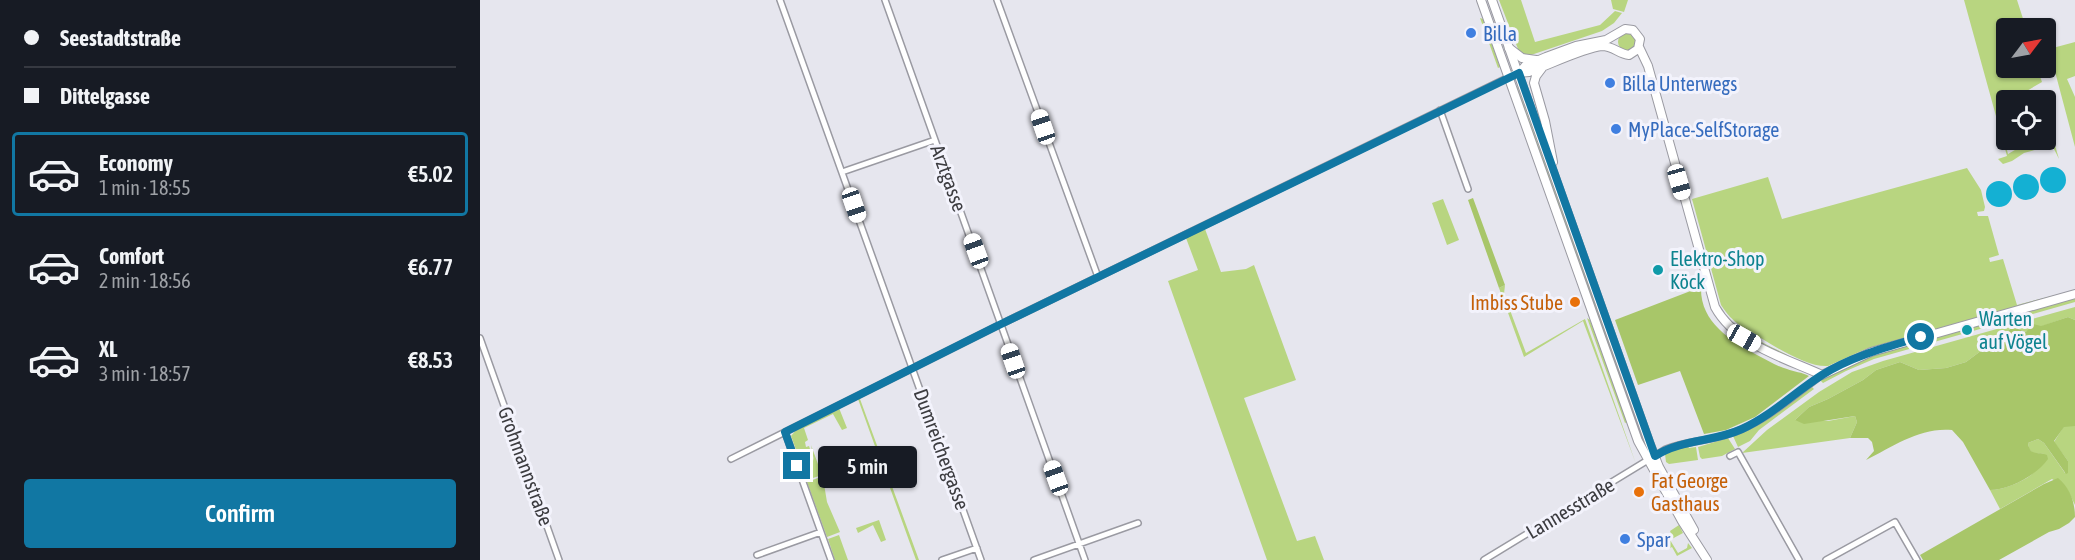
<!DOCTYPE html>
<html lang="en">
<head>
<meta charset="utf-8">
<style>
  body { margin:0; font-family:"Asap Condensed",sans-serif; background:#20242c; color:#f1f3f6; height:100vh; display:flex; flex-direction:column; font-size:22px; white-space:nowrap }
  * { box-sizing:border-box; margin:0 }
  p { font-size:20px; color:#9ea1a6 }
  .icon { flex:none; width:33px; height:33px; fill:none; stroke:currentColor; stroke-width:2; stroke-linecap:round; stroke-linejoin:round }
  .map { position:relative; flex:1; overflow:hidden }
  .side { display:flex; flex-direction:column; background:#171b24; width:480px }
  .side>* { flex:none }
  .top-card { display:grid; align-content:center; height:132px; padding:0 24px; background:#171b24 }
  .needle { width:39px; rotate:58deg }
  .controls { position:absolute; left:1516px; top:18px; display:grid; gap:12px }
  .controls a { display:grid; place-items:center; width:60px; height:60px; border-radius:6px; background:#171b24; box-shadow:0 2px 4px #0004; font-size:30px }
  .end { position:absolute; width:27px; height:27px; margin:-14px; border:8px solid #1177a3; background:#fff; box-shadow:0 0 0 3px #fff }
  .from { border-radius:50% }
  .bubble { position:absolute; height:42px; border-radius:6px; background:#171b24; box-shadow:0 2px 4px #0004; font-size:20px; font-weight:600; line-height:42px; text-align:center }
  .car { position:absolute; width:18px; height:36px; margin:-18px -9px; border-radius:8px; box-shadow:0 0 4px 2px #0007; background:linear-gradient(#fff 24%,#345 0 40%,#fff 0 76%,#345 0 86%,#fff 0) }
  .top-card b { display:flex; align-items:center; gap:21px; height:57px; font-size:22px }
  .top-card b+b { border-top:2px solid #363941 }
  .top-card i { width:15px; height:15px; background:#f1f3f6 }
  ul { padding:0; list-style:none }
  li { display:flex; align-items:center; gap:18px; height:84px; margin:0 12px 9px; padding:0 12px; border:3px solid transparent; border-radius:6px }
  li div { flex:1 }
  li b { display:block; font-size:22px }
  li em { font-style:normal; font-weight:600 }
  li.selected { border-color:#1177a3 }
  li>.icon { width:54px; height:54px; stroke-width:1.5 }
  .cta { display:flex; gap:12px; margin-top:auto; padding:12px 24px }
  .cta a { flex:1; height:69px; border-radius:6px; background:#1177a3; color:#fff; font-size:24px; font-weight:600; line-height:69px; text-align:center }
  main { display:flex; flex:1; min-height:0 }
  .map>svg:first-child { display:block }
</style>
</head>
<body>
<main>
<section class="side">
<div class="top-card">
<b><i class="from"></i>Seestadtstraße</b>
<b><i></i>Dittelgasse</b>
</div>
<ul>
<li class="selected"><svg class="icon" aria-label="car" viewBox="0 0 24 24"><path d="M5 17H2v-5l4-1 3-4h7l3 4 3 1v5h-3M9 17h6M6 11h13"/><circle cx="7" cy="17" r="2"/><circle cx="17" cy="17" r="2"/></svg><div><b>Economy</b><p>1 min · 18:55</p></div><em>€5.02</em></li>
<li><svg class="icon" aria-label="car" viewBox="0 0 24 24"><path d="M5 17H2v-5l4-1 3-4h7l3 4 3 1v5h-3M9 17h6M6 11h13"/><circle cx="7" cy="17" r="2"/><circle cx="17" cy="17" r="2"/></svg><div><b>Comfort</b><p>2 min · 18:56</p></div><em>€6.77</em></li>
<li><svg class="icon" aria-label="car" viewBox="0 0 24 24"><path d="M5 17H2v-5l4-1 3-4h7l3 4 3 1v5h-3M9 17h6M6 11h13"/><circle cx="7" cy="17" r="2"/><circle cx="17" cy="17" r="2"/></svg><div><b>XL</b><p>3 min · 18:57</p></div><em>€8.53</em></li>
</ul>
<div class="cta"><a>Confirm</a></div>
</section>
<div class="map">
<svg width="1595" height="560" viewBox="0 0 1595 560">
  <rect width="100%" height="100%" fill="#e6e6ee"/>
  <path fill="#b8d580" d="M1019 0H1041L1055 42 1120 25 1135 11 1142 13 1134 23 1122 31 1051 55 1042 54 1038 49Z
    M1131 0H1148L1144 12 1133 9Z
    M1484 0H1537L1546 28H1527V68H1557L1562 82 1516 109 1528 154 1552 140H1566V131L1570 128 1579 159 1572 145 1544 153 1532 161 1523 164 1518 159 1527 156Z
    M1000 18 1003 19 1020 67 1018 68Z
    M1138 42a9 9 0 1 1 18 0a9 9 0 1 1-18 0Z
    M1595 42V76L1587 79 1595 97V147L1569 49Z
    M1173 76H1175L1239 306C1255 332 1285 343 1311 357L1310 358 1255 329 1238 309Z
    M1037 86 1165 441H1164L1143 392 1034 87Z
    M1487 168 1501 190 1505 207 1504 211 1497 212 1498 216H1508L1519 255 1509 258 1510 262 1523 259 1537 305 1595 290 1388 348 1348 366C1324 368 1282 338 1261 326 1252 320 1247 314 1241 305L1212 199 1288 177 1302 219Z
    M963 199 979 240 967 245 952 203Z
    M725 229 741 272 766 269 774 265 816 380 764 398 817 541 835 536 844 560H787L688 281 718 270 706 238Z
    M1025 285 1024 294 1046 353 1105 319 1156 464 1103 321 1044 357 1019 288Z
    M1595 298V302L1394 359 1366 371 1343 383 1340 380 1357 370 1391 355Z
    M1595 307V320L1588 317 1546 332 1533 327 1486 362 1466 368 1439 370 1420 362 1396 370 1383 380 1348 399 1329 407 1315 420 1348 421 1375 416 1377 422 1370 438 1262 453 1287 430 1339 392 1372 372 1403 361Z
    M1107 318 1110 320 1147 422 1145 423Z
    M1331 386 1334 389 1279 430 1270 441 1258 447 1253 436 1283 421Z
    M378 399H380L439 560H436Z
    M359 408 367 428 362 430 353 414 324 428 328 440 325 442 326 447 329 446 334 461 331 445 342 475 327 480 311 436 317 429Z
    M1584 426H1595V505L1587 489 1572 479 1520 509 1510 490C1522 490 1547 481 1555 471 1558 466 1561 459 1564 454L1553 453 1549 449 1548 443 1558 439 1564 443 1585 473 1588 461 1574 442Z
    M1248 438 1255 449 1242 456 1222 459 1220 457 1218 447Z
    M1208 446 1209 448 1216 447 1218 460 1189 464 1186 462 1185 454 1199 448Z
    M378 463 386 485 382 486 373 470 344 484 347 502 360 532 347 537 327 482Z
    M399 520 406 540 401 542 393 525 378 533 376 528Z
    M1199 525 1203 533 1190 540 1198 553 1207 548 1208 543 1212 548 1197 556 1192 547 1188 549 1184 541 1192 536 1190 531Z
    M359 535 368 560H355L348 539Z"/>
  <path fill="#a8c669" d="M993 198 1025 285 1019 288 988 200Z
    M1221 287C1220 322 1250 340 1277 355 1287 360 1296 366 1307 369 1314 372 1322 372 1329 376L1275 417 1246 430 1224 434 1200 371 1158 385 1135 320Z
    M1588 317 1595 320V426L1584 427 1574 441 1588 461V473L1586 474 1564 443 1558 439 1548 443C1550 457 1558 451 1567 455L1568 459C1557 475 1529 490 1510 490L1483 442 1472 430C1440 427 1414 446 1386 460L1394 451 1392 442 1388 438H1370L1377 422 1375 416 1324 424 1315 420 1329 407 1348 399 1383 380 1396 370 1420 362 1439 370 1466 368 1486 362 1533 327 1546 332 1553 324 1561 326Z
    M1578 478C1590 488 1595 502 1595 517L1589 523 1579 529 1569 532 1519 560H1443L1440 555 1564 484Z"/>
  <path fill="#14b0d3" d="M1560 180a13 13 0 1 1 26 0a13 13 0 1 1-26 0Z
    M1533 187a13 13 0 1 1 26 0a13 13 0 1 1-26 0Z
    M1506 194a13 13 0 1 1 26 0a13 13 0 1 1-26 0Z"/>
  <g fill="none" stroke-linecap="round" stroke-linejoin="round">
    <g stroke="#9a9aa2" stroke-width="8">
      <path id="street" d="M300 0 501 560
        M405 0 605 560
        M517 0 618 277
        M960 110 988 189
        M362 172 455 140
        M0 338 79 560
        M305 432 351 560
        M1250 456 1258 452 1319 560
        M251 459 515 327 1029 77
        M277 555 341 532
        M462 560 497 548
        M554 560 658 523
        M1004 560 1186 449C1207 441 1228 441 1249 434 1284 423 1313 396 1342 375
        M1346 560 1415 522 1437 560"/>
    </g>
    <g stroke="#9a9aa2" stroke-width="10">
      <path id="secondary" d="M1159 47 1168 66 1235 307C1256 345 1305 358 1342 375L1391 352 1595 294
        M1029 48 1042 58 1056 60
        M1062 68 1056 76 1054 83 1065 121 1073 162
        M1029 77 1039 73 1049 72C1069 65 1103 48 1122 46 1133 46 1139 54 1149 55L1158 49 1160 39 1153 30 1145 29 1126 40 1096 46 1066 57 1045 66 1039 73"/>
    </g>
    <g stroke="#9a9aa2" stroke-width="10">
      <path id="primary" d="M1001 0 1158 441 1202 521 1227 560
        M1012 0 1169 442 1179 467 1214 530"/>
    </g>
    <use href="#street" stroke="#fff" stroke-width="5"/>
    <use href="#secondary" stroke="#fff" stroke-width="8"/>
    <use href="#primary" stroke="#fff" stroke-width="8"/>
  </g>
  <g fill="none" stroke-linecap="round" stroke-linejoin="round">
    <path stroke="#1177a3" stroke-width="8" d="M317 466 305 432 515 327 1039 73 1175 456C1202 439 1234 442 1262 429 1291 416 1315 392 1342 375 1372 356 1407 347 1441 337"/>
  </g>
  <g fill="#3f7fe0" stroke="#f3f3fc" stroke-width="2">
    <circle cx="991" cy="33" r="6"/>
    <circle cx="1130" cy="83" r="6"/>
    <circle cx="1136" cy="129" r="6"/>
    <circle cx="1145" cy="539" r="6"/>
  </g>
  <g fill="#0f9aa8" stroke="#f3f3fc" stroke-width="2">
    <circle cx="1178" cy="270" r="6"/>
    <circle cx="1487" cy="330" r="6"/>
  </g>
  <g fill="#e8710a" stroke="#f3f3fc" stroke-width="2">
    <circle cx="1095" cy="302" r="6"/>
    <circle cx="1159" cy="492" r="6"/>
  </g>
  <g text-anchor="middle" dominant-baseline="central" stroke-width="6" stroke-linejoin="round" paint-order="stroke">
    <g font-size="20" fill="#366cbe" stroke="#f3f3fc" text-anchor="start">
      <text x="1003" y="33">Billa</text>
      <text x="1142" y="83">Billa Unterwegs</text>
      <text x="1148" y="129">MyPlace-SelfStorage</text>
      <text x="1157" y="539">Spar</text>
    </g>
    <g font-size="20" fill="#3c3c40" stroke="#f3f3fc">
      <text transform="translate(469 178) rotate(70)">Arztgasse</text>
      <text transform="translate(462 449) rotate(70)">Dumreichergasse</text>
      <text transform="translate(46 466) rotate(70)">Grohmannstraße</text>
      <text transform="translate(1090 508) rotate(-31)">Lannesstraße</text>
    </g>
    <g font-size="20" fill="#0d838f" stroke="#f3f3fc" text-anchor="start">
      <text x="1190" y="258">Elektro-Shop<tspan x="1190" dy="23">Köck</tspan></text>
      <text x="1499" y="318">Warten<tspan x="1499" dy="23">auf Vögel</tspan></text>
    </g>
    <g font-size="20" fill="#c56008" stroke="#f3f3fc" text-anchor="end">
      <text x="1083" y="302">Imbiss Stube</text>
      <text x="1171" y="480" text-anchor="start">Fat George<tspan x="1171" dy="23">Gasthaus</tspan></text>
    </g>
  </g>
</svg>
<div class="controls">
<a><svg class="needle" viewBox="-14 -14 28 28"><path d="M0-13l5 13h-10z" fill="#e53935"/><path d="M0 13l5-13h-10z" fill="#9ea1a6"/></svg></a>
<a><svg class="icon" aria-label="locate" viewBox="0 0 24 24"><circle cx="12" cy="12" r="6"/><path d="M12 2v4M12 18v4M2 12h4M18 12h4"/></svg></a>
</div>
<i class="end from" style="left:1441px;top:337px"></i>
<i class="end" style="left:317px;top:466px"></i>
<div class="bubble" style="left:338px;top:446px;width:99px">5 min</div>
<i class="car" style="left:563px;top:127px;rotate:341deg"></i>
<i class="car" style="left:1199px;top:182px;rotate:164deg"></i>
<i class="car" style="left:374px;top:205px;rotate:161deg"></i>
<i class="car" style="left:496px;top:251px;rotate:340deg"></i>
<i class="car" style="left:1264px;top:338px;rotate:119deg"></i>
<i class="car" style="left:533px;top:361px;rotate:341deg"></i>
<i class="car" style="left:576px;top:478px;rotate:340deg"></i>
</div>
</main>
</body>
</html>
